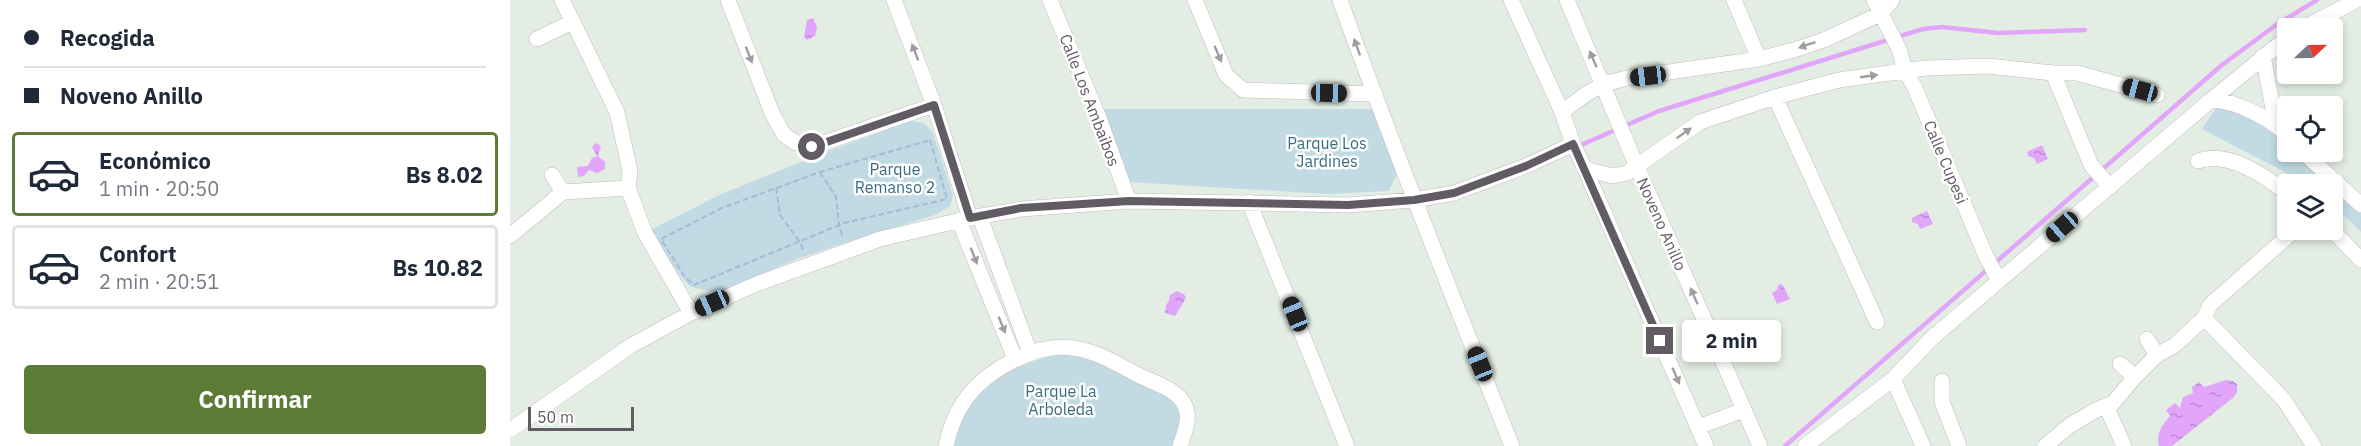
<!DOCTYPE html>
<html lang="es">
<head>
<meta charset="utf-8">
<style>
  body { margin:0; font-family:"IBM Plex Sans",sans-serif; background:#f6f6f7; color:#1f2937; height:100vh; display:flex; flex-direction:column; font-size:22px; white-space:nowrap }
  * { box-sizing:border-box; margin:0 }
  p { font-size:20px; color:#747a83 }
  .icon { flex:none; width:33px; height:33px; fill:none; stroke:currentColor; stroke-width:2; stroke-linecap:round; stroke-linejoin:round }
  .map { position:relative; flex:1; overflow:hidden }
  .sheet { display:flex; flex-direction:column; background:#fff; width:510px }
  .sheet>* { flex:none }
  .guide { display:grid; align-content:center; height:132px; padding:0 24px; background:#fff }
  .needle { width:39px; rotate:68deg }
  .tools { position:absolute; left:1767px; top:18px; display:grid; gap:12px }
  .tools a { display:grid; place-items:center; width:66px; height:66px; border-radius:6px; background:#fff; box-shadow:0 3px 9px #0003; font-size:30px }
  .scale { position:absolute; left:18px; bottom:15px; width:106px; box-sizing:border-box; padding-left:6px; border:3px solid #615b63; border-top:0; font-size:16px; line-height:21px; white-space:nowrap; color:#615b63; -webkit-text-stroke:4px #fff; paint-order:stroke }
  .end { position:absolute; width:27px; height:27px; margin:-14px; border:8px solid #615b63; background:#fff; box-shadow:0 0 0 3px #fff }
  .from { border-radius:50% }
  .bubble { position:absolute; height:42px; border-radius:6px; background:#fff; box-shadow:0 3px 9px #0003; font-size:20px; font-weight:700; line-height:42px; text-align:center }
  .car { position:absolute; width:18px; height:36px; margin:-18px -9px; border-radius:8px; box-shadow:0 0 4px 2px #0007; background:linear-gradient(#222 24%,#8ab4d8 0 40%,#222 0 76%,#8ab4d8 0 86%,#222 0) }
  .guide b { display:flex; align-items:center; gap:21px; height:57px; font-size:22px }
  .guide b+b { border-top:2px solid #e0e1e3 }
  .guide i { width:15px; height:15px; background:#1f2937 }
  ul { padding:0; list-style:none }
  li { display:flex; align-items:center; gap:18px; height:84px; margin:0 12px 9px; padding:0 12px; border:3px solid #e0e1e3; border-radius:6px }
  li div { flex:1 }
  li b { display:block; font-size:22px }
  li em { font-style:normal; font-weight:700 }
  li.active { border-color:#5b7b37 }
  li>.icon { width:54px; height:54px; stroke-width:1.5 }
  .button { display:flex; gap:12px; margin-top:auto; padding:12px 24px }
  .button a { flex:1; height:69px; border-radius:6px; background:#5b7b37; color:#fff; font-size:24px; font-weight:700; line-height:69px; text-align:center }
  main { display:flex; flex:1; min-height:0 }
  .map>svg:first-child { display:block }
</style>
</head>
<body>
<main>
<section class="sheet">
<div class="guide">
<b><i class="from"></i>Recogida</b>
<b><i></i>Noveno Anillo</b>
</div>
<ul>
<li class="active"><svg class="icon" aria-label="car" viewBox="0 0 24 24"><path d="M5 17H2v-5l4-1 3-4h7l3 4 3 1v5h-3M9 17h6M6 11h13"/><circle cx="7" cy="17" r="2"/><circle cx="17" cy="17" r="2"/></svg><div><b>Económico</b><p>1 min · 20:50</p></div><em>Bs 8.02</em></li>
<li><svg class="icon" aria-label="car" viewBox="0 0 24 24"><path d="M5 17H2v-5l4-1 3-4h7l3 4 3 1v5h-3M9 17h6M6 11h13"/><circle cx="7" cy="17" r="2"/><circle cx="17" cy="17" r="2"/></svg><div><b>Confort</b><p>2 min · 20:51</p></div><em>Bs 10.82</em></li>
</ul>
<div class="button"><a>Confirmar</a></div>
</section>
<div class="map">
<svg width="1851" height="446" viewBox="0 0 1851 446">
  <defs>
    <pattern id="water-ripples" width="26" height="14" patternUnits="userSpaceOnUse" patternTransform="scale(1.5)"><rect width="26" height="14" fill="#e1a6fa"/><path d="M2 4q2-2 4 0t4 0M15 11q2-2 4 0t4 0" fill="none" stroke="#ba8ace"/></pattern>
  </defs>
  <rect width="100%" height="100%" fill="#e3ede3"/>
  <path fill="#c1dae3" d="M1711 101 1777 138 1778 152H1792L1851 207V232L1823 204 1822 184H1793L1773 171 1692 129Z
    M593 109H863L887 174 879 191 817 194 620 182Z
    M401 121 414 123 423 133 443 196 440 206 425 215 328 245 287 259 208 293 181 287 170 276 141 230 207 196 305 156Z
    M551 354 574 357 587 362 658 396 670 411 672 420 664 446H443C446 436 448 424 453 414 472 378 514 362 551 354Z"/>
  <path fill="url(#water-ripples)" d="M303 18 307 27 305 36 297 40 294 37 297 20Z
    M86 143 91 146 88 156 95 162V169L87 173 79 170 74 176 68 177 67 167 78 166 82 158 87 156 82 147Z
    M1532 145 1538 159 1527 164 1524 158 1518 156 1517 152Z
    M1417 211 1423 224 1410 229 1408 224 1402 222V218Z
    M1272 284 1280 299 1267 304 1262 293 1267 290 1268 285Z
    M667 291 674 294 676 298 665 316 655 313 656 305 659 301 660 295Z
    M1716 380 1723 381 1727 384V392L1724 397 1662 446H1649C1646 434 1652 425 1660 416L1656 410 1665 403 1670 408 1673 397 1683 393 1682 387 1689 382 1694 387Z"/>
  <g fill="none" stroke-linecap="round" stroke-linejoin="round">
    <path stroke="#e1a6fa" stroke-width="4.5" d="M1071 145 1149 111 1413 29 1432 27 1488 33 1575 30
      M1275 446 1712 65 1766 25 1807 0"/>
    <g stroke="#c0bac1" stroke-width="16">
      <path id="minor" d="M52 0 107 112 120 171 118 188 135 233 181 313
        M218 0 262 113 274 135 286 143 302 147 424 105
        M384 0 424 105 460 218
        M540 0 589 118 619 201
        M685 0 716 75 733 90 865 94
        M830 0C884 150 943 298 1002 446
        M1001 0 1052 112
        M1057 0 1127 167 1250 446
        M1224 0 1249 59
        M1364 0 1389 49 1395 71 1404 86 1475 254 1489 281
        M1382 0 1370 14 1314 40 1284 50 1249 59 1117 78 1094 84 1076 94 1052 112 1063 144 1075 169 1103 176 1117 173 1190 122 1265 97 1329 80 1416 68 1478 66 1543 73H1567L1647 95
        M1793 28 1847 0
        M27 39 62 22
        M1753 56 1766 124
        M1543 73 1581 165 1600 187
        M1265 97 1367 322
        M1701 100 1778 37
        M1793 152 1851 205
        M1688 161C1718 150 1755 176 1778 194
        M1075 169 1196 446
        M42 175 53 192 118 188
        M739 202 837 446
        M470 217 520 353
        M449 221 505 359
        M1785 230 1700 305 1694 318 1774 400 1804 446
        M1822 230 1851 260
        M0 236 53 192
        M1637 339 1647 355 1665 345 1694 318
        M1625 377 1647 355
        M1383 379 1413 446
        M1432 381V402L1449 446
        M1596 406 1614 446
        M1188 427 1234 410
        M0 430 122 345 181 313 244 285 370 239 460 218 511 209 619 201 838 205 904 200 944 193 1016 166 1063 144
        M436 446C439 432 445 415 453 403 473 372 525 342 563 348 587 351 609 365 630 376 645 383 669 390 675 406 681 418 674 434 670 446
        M1295 446 1383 379 1422 338 1701 100C1727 101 1760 118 1778 136
        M1535 446 1559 426 1586 410 1603 403 1625 377 1610 364"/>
    </g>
    <path stroke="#a5bbd4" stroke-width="2" stroke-dasharray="6 3" stroke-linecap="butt" d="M420 140 437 199 334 223 184 285 175 277 151 239 212 208 310 172Z
      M310 172 326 197 329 225 333 238
      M266 188 270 215 290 242 294 252"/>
    <use href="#minor" stroke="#fff" stroke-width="15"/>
  </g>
  <defs><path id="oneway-solid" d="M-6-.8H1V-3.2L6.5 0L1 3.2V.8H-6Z" transform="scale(1.5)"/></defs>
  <g fill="#a09da1">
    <use href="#oneway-solid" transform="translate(1297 45) rotate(161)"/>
    <use href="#oneway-solid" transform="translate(847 47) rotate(-110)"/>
    <use href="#oneway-solid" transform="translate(405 52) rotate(-111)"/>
    <use href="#oneway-solid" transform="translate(708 54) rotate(67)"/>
    <use href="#oneway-solid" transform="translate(239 55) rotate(69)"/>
    <use href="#oneway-solid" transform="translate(1083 59) rotate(-113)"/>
    <use href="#oneway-solid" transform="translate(1359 76) rotate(-8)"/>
    <use href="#oneway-solid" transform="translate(1174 133) rotate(-35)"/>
    <use href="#oneway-solid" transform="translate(464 256) rotate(68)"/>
    <use href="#oneway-solid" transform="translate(1184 296) rotate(-114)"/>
    <use href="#oneway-solid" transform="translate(492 325) rotate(68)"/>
    <use href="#oneway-solid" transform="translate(1166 376) rotate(67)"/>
  </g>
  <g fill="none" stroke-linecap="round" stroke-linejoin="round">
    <path stroke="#615b63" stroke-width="8" d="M302 147 424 105 460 218 511 208 619 201 838 205 904 200 944 193 1016 166 1063 144 1150 341"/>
  </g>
  <g text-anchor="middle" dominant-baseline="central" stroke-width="5" stroke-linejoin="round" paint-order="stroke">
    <g font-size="16" fill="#615b63" stroke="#fff">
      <text transform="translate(580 100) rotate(69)">Calle Los Ambaibos</text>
      <text transform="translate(1436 162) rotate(67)">Calle Cupesi</text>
      <text transform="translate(1152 224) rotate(66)">Noveno Anillo</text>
    </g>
    <g font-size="16" fill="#3a6c83" stroke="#fff">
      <text x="817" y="143">Parque Los<tspan x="817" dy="18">Jardines</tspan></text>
      <text x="385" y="169">Parque<tspan x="385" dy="18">Remanso 2</tspan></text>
      <text x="551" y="391">Parque La<tspan x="551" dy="18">Arboleda</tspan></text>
    </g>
  </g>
</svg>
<div class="tools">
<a><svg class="needle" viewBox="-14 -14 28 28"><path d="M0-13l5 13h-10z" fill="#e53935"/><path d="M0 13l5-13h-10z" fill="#747a83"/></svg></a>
<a><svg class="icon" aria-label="locate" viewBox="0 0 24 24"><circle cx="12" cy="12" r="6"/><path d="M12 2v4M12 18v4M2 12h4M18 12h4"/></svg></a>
<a><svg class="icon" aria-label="layers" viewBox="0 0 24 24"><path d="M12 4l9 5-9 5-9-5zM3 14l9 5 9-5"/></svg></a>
</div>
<div class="scale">50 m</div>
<i class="end from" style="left:302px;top:147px"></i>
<i class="end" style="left:1150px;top:341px"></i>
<div class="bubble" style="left:1172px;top:320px;width:99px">2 min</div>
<i class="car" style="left:1138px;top:76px;rotate:263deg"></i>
<i class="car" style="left:1630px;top:90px;rotate:285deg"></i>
<i class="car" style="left:819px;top:93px;rotate:91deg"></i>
<i class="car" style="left:1552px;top:227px;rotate:229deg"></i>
<i class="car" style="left:202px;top:303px;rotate:246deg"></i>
<i class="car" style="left:785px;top:314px;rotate:338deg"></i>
<i class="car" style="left:970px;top:364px;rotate:338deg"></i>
</div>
</main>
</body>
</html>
